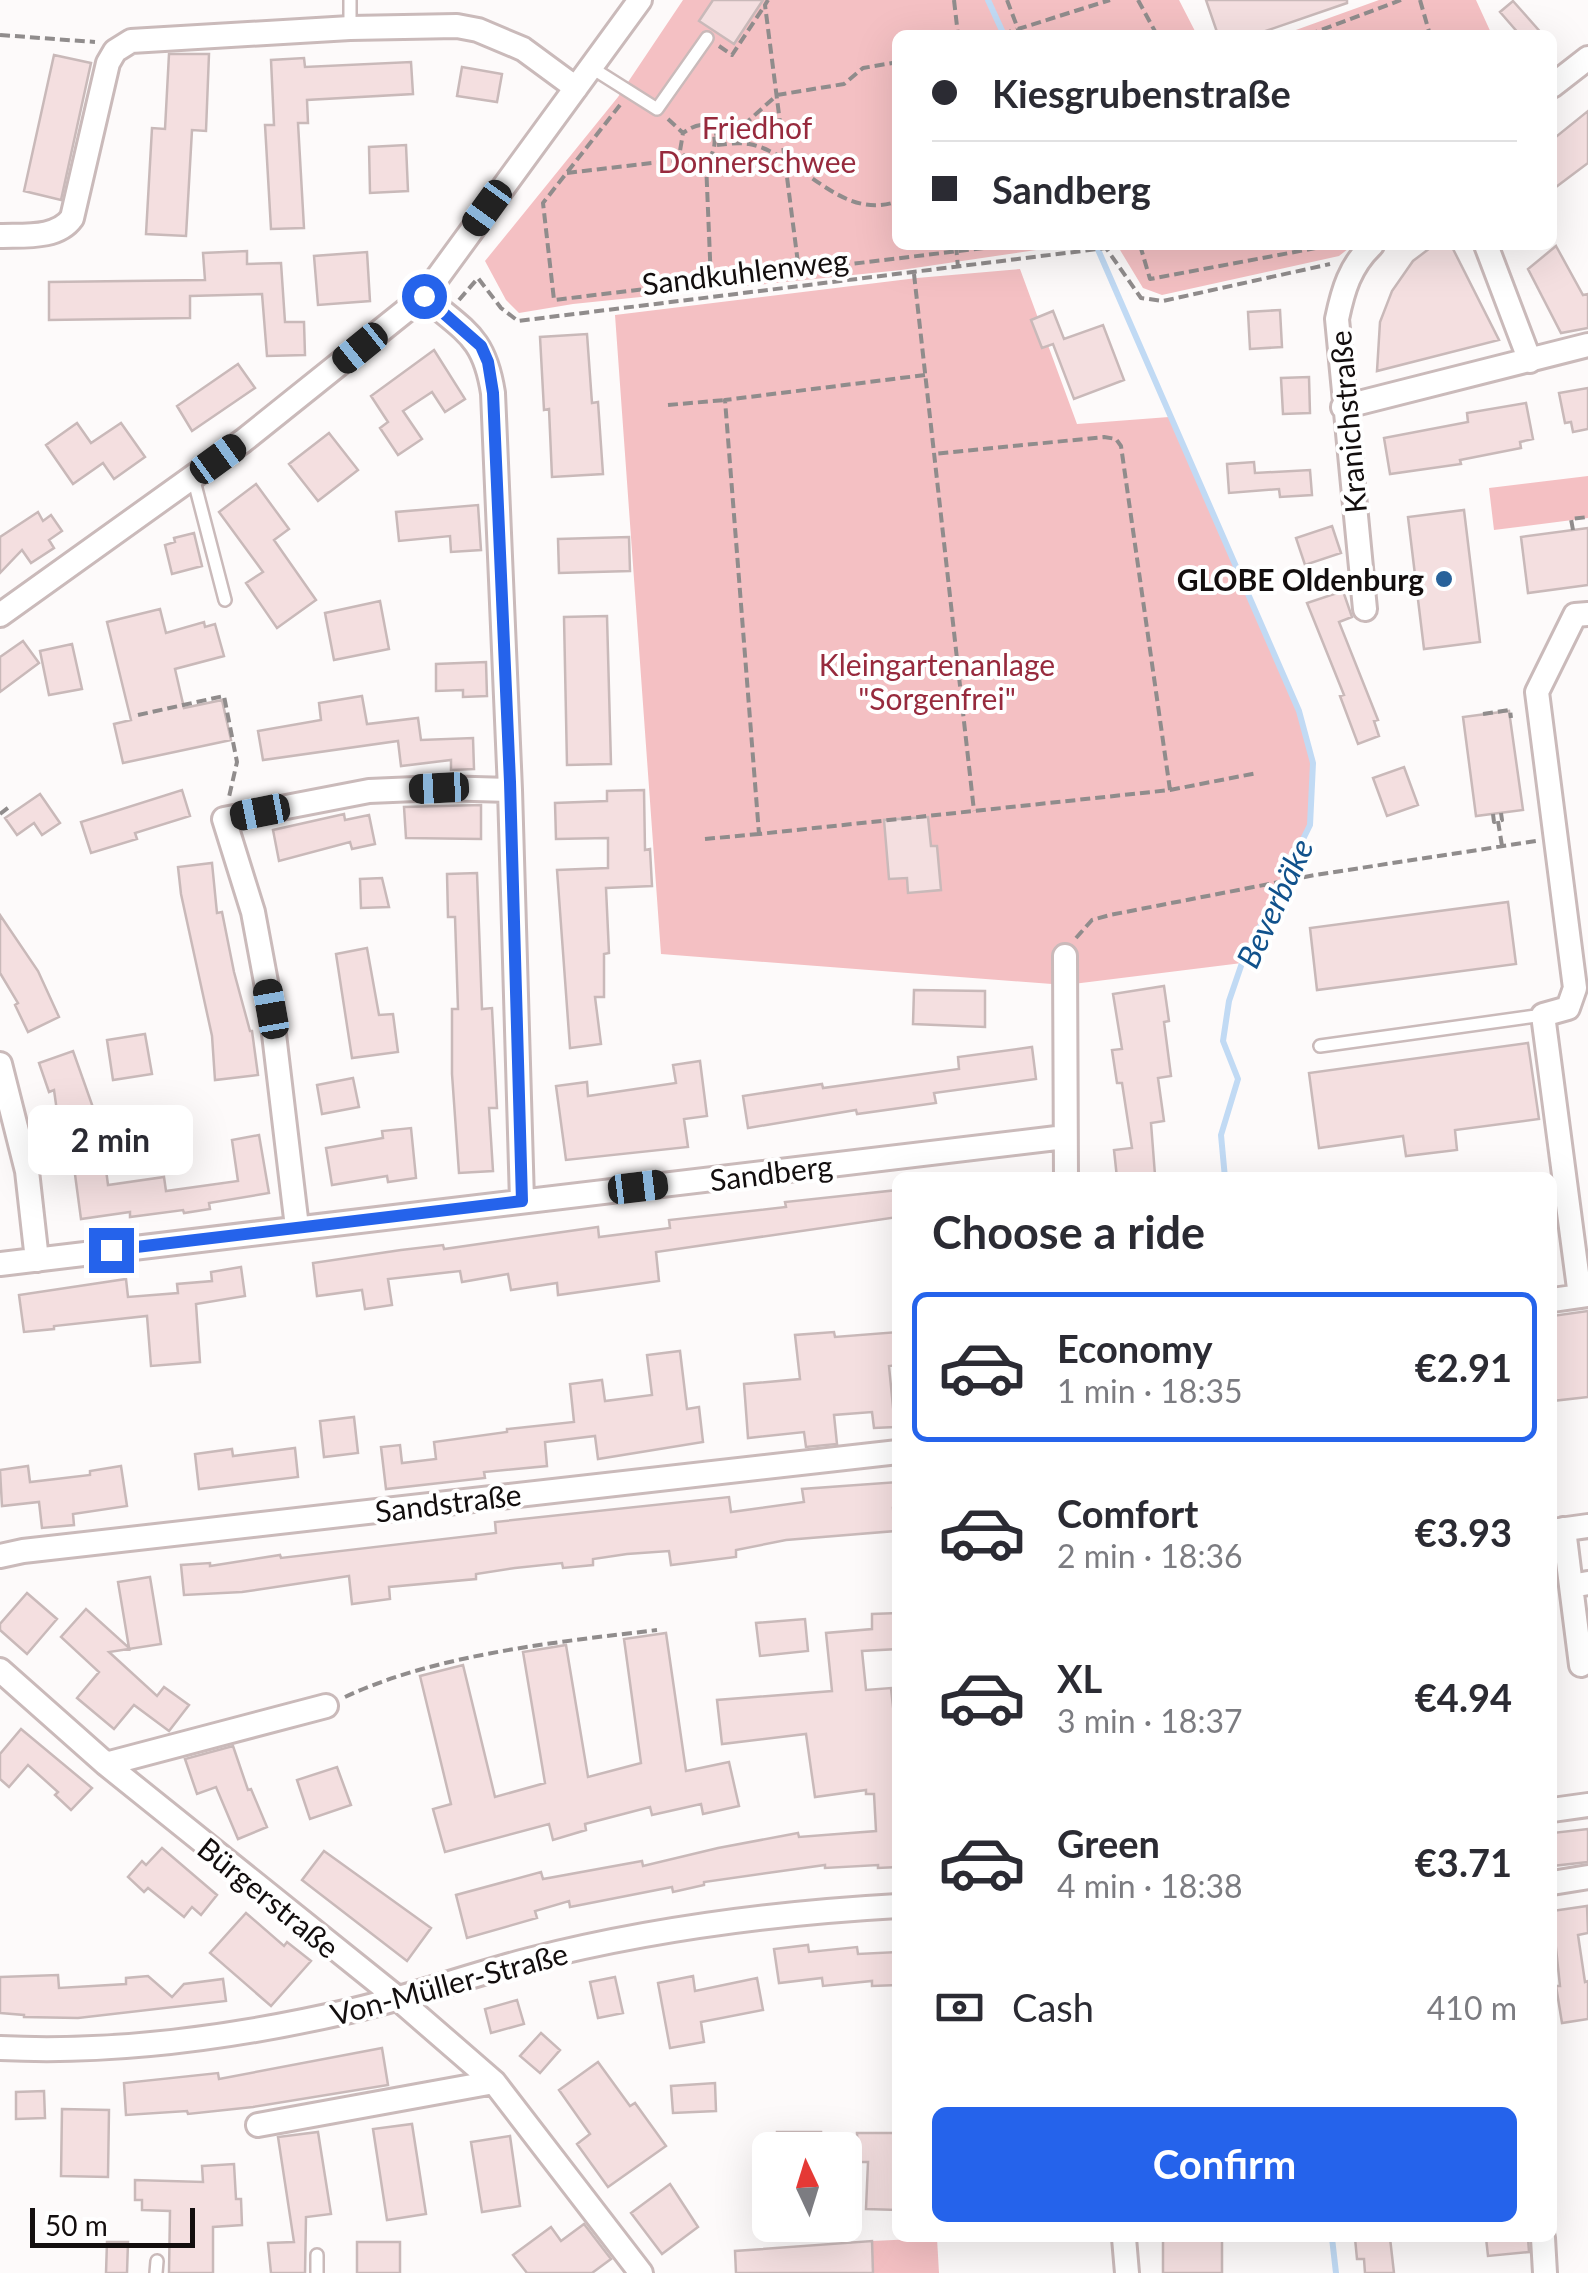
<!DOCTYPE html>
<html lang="en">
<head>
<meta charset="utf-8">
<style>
  body { margin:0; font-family:Lato,sans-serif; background:#f2f2f3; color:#2b2b33; height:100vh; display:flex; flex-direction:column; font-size:38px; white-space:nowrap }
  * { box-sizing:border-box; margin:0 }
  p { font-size:32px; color:#7c7c81 }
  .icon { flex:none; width:55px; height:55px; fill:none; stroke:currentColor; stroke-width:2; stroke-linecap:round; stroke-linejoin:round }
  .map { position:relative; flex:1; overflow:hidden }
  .drawer { position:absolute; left:892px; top:1172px; width:665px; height:1070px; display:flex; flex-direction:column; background:#fff; border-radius:15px; box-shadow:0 10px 40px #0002 }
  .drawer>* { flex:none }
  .top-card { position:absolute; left:892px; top:30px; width:665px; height:220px; border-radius:15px; box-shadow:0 10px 40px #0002; display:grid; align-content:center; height:220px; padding:0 40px; background:#fff }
  .needle { width:65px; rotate:356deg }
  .controls { position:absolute; left:752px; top:2132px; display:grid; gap:20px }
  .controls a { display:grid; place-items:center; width:110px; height:110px; border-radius:15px; background:#fff; box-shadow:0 10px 40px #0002; font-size:50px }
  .scale { position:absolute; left:30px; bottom:25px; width:165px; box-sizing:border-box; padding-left:10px; border:5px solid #130e0e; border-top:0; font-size:28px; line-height:35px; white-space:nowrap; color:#130e0e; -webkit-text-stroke:8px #fff; paint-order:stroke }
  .end { position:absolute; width:45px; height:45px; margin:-22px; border:12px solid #2563eb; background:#fff; box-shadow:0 0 0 5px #fff }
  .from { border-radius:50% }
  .bubble { position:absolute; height:70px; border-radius:15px; background:#fff; box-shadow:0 10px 40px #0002; font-size:32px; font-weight:700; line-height:70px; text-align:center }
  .car { position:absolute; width:30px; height:60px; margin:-30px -15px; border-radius:12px; box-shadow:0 0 8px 2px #0007; background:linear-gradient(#222 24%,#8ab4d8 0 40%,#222 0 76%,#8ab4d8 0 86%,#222 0) }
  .top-card b { display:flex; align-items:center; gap:35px; height:95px; font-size:38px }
  .top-card b+b { border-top:2px solid #e1e1e2 }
  .top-card i { width:25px; height:25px; background:#2b2b33 }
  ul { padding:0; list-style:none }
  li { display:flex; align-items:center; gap:30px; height:150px; margin:0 20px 15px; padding:0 20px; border:5px solid transparent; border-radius:15px }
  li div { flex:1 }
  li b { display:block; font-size:38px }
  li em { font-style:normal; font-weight:700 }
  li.active { border-color:#2563eb }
  li>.icon { width:90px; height:90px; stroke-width:1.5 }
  h2 { padding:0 40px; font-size:45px; line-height:120px }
  .pay { display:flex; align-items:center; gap:25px; height:110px; padding:0 40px; font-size:38px }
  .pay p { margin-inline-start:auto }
  .cta { display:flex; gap:20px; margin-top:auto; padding:20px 40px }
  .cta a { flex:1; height:115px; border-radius:15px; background:#2563eb; color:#fff; font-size:40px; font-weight:700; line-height:115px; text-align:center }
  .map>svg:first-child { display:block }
</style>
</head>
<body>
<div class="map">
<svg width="1588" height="2273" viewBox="0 0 1588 2273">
  <rect width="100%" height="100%" fill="#fdfafa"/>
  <path fill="#f4c0c3" d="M683 0H1179L1197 35H898V245H1070L901 270 573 304 519 313 506 300 485 261 618 97Z
    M1379 0H1476L1492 35H1282Z
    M1117 245H1353L1339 256 1162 295 1143 288Z
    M1020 269 1077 424 1169 417 1299 711 1312 758 1310 825 1242 963 1065 985 661 954 615 315 917 278Z
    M1588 476V518L1494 530 1489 488Z
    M937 2238 939 2273H873L872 2241Z"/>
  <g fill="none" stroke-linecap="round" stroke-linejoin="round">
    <path stroke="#c1daf4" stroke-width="6" d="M988 0 1004 35
      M1096 245 1299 711 1313 763 1310 825 1242 963 1229 1001 1223 1041 1238 1079 1221 1135 1225 1178
      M1332 2238 1336 2273"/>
  </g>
  <path fill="#f4dfe0" stroke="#c9b9b9" stroke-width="2.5" d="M713 0H763L734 44 699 21Z
    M1206 0H1347V3L1254 35H1218Z
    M1513 1 1543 35H1520L1500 12Z
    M169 54H209L206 131 192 130 186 236 146 234 152 128 165 129Z
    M54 55 91 63 61 200 24 191Z
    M304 58 305 67 411 62 413 94 307 100 308 123H298L304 228 271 229 265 125H274L271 60Z
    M462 67 502 74 497 102 457 96Z
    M1588 111V163L1552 190V140Z
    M406 145 408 191 370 193 369 147Z
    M1434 245H1451L1499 340 1377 371 1380 322 1392 291 1413 261Z
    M1556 246 1583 295 1588 294V328L1561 333 1528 269Z
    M247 251V264L281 263 285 322H304L305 355 267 356 262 294 190 296V318L49 320V282L205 280 203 253Z
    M367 252 370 301 318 305 314 256Z
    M1280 310 1282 347 1250 349 1248 312Z
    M1053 311 1064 339 1103 325 1124 380 1074 399 1053 344 1042 348 1031 320Z
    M587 334 592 403 598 402 603 474 552 477 549 409 544 410 540 337Z
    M434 350 465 399 445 412 432 392 403 411 422 439 398 455 380 428 388 422 371 396Z
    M238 364 255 388 192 431 177 406Z
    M1309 377 1310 413 1283 414 1281 378Z
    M1588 388V429L1573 432 1571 422 1565 423 1559 393Z
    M1526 403 1533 439 1520 442 1521 448 1460 460 1461 464 1390 474 1384 438 1468 422 1467 413Z
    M77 423 91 443 121 423 145 457 114 479 103 463 73 484 46 445Z
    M329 433 358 470 318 501 289 464Z
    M1254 462 1255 473 1310 470 1312 495 1280 497 1279 489 1229 493 1227 464Z
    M256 484 289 529 274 540 316 600 277 628 246 583 263 572 219 512Z
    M478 505 481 550 451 552 450 536 399 541 396 512Z
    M1464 510 1480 642 1424 649 1408 517Z
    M38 512 43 521 51 515 62 531 49 540 54 548 31 563 22 550 0 573V537Z
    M1332 526 1341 553 1305 565 1296 538Z
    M1588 528V585L1528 593 1521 537Z
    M194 533 202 566 172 574 165 545 175 542 174 538Z
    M629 537 630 571 559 573 558 539Z
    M1343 591 1352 617 1339 622 1378 720 1374 721 1379 736 1358 744 1340 696 1344 695 1307 603Z
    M380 601 389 649 334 660 325 613Z
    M160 609 166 633 204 622 205 627 215 624 224 656 175 669 184 708 222 700 231 740 123 763 114 724 131 720 107 622Z
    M607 616 611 764 567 765 564 617Z
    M23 641 39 663 0 692V657Z
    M72 644 82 689 49 695 40 651Z
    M486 662 487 696 463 697V690L436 691V664Z
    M362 696 367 724 418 718 421 740 473 738 474 769 451 770V760L401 766 398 741 263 760 258 731 321 720 319 703Z
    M1509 711 1523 810 1476 816 1463 717Z
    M1404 767 1418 805 1387 816 1373 778Z
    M182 790 190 816 135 833 137 839 91 853 81 822Z
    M644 790 645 850 650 849 652 886 606 888 609 953 604 954V997H595L601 1044 570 1048 557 870 608 868V838L556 839 555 803 607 801V791Z
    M40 794 60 823 42 835 34 823 17 835 5 818Z
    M481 805V839L406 838 404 807Z
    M344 814 345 820 369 815 375 844 352 849 350 842 279 861 273 830Z
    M928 817 931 846H937L941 890 908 893 907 878 889 879 884 820Z
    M212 863 217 913 222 912 234 972 250 1031H252L258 1075 215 1080 212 1036 181 894 178 867Z
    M477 873 482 1009 492 1008 497 1108H489L493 1171 459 1173 452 1074V1009H458L455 917H448L447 874Z
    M382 878 389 907 361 908 360 879Z
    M1508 902 1516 964 1317 990 1310 928Z
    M0 915 38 971 59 1017 28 1032 15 1005 18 1003 0 973Z
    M367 948 379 1015 393 1014 398 1052 352 1058 336 954Z
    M1164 986 1169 1021 1164 1022 1171 1076 1158 1078 1164 1121 1151 1123 1155 1175 1117 1178 1114 1150 1132 1148 1122 1083H1117L1112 1050 1122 1049 1113 994Z
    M914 990 985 991V1027L913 1024Z
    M145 1034 152 1074 113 1080 107 1040Z
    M1528 1043 1539 1119 1455 1130 1457 1150 1406 1156 1403 1136 1319 1148 1309 1073Z
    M1032 1047 1036 1079 934 1093 936 1103 857 1114 856 1110 748 1128 743 1096 822 1084 823 1088 959 1069 958 1057Z
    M73 1051 107 1147H103L108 1185 164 1177 166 1191 238 1181 232 1140 259 1135 269 1193 209 1203 210 1209 184 1213 183 1210 130 1217V1212L81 1219 72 1152 63 1154 54 1090 49 1092 39 1063Z
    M700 1061 707 1116 684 1119 688 1147 566 1160 556 1086 587 1082 588 1096 676 1083 673 1065Z
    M353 1078 359 1107 322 1114 317 1085Z
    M411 1128 416 1178 388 1182 387 1176 332 1185 326 1148 383 1138 382 1131Z
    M898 1190V1217L656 1252 659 1281 558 1295 557 1283 511 1290 508 1274 462 1282 460 1271 388 1279 392 1305 365 1309 362 1290 317 1296 313 1263 401 1250 443 1245 444 1249 598 1227 599 1237 670 1228 669 1220 786 1207 785 1202Z
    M241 1267 245 1296 196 1304 200 1362 151 1366 147 1316 54 1326V1329L24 1332 19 1295 126 1279 128 1297 178 1293 177 1284 212 1281 211 1272Z
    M1588 1311V1397L1552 1401V1316Z
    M834 1332 835 1337 898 1332V1365L889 1366 895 1427 874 1428 872 1412 834 1415 837 1444 806 1447 804 1432 748 1438 744 1384 800 1379 795 1335Z
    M680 1351 687 1409 699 1407 703 1442 598 1459 595 1436 545 1442 547 1466 484 1472 485 1478 386 1489 381 1447 400 1445 402 1463 436 1459 434 1442 507 1432V1429L574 1422 570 1384 602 1380 605 1401 652 1395 647 1355Z
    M354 1417 358 1453 324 1457 320 1421Z
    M295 1448 298 1477 199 1489 195 1454 232 1449 233 1456Z
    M28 1466 30 1482 90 1475V1471L121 1466 127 1506 73 1514 74 1525 42 1528 39 1502 2 1506 0 1470Z
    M898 1482V1508H893L895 1531 786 1540 736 1550V1557L671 1565 669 1551 627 1554 593 1559V1565L563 1568 562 1563 515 1568 476 1574V1579L389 1587 390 1599 352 1604 349 1576 242 1592 184 1595 181 1565 210 1563V1566L280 1555 281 1558 496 1533 495 1522 729 1497 731 1512 804 1502 802 1489Z
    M150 1577 161 1644 109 1652 157 1696 164 1687 189 1705 169 1731 134 1705 114 1729 77 1698 99 1672 61 1637 86 1609 129 1648 118 1582Z
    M27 1593 57 1619 27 1654 0 1630V1624Z
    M898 1613V1649L862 1651 866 1690 891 1688 898 1752V1867L878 1868V1865L825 1868V1865L704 1882V1885L673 1892 672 1887 570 1907 569 1901 535 1911 537 1918 467 1938 456 1895 541 1872 543 1879 642 1861 643 1866 718 1848 798 1833 799 1837 876 1831 874 1794H866V1790L815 1797 806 1734 722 1744 717 1700 832 1691 826 1633 872 1629V1614Z
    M805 1619 808 1651 760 1656 756 1623Z
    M666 1633 686 1771 729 1762 739 1806 703 1814 701 1804 652 1815 650 1807 585 1824 586 1830 553 1840 549 1824 445 1852 433 1809 451 1804 420 1676 463 1665 495 1797 545 1783 523 1652 566 1645 588 1777 641 1763 624 1639Z
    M21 1729 92 1788 71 1810 55 1795 58 1792 28 1765 9 1787 0 1779V1754Z
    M233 1746 248 1790 251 1789 267 1827 238 1839 216 1787 197 1794 185 1759Z
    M337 1767 351 1805 310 1819 297 1780Z
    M1588 1829V1862L1552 1866V1833Z
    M162 1848 217 1895 201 1915 192 1907 184 1917 148 1888 144 1892 128 1877 142 1861 146 1865Z
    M324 1851 431 1928 407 1961 302 1880Z
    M1587 1906 1588 1933 1578 1935 1585 1982 1588 1981V2019L1562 2023 1556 1986H1560L1552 1911Z
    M246 1913 284 1946 287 1942 311 1961 271 2006 210 1953Z
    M808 1945 809 1952 857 1947 858 1954 898 1952V1985L872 1986V1981L823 1986 822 1978 779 1983 774 1949Z
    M58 1975 59 1988 126 1984V1978L148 1976 172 1997 184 1984 223 1979 226 2001 78 2018 24 2017V2015L0 2013V1977Z
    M693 1976 695 1991 757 1978 763 2010 701 2022 704 2042 670 2048 658 1983Z
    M615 1977 623 2013 598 2018 590 1982Z
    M517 2000 524 2024 491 2033 485 2009Z
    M541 2033 560 2050 540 2073 520 2056Z
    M382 2048 388 2085 253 2107 188 2114 187 2111 126 2115 124 2083 218 2073 219 2079Z
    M598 2062 630 2106 635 2103 666 2146 608 2187 577 2144 590 2134 559 2090Z
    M715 2083 716 2111 673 2113 671 2086Z
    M44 2091 45 2118 16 2119V2092Z
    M62 2109 109 2110 108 2177 61 2176Z
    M412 2124 426 2214 387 2220 373 2129Z
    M318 2132 331 2214 306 2217 305 2273H271L268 2243 294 2242 278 2137Z
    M777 2132H821V2150H777Z
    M857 2133H898V2210L866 2209 868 2162H858Z
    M510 2136 520 2206 482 2212 471 2142Z
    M234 2164 236 2199H241L242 2225 213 2227V2273H169L170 2211 142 2210V2200H135V2180L203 2182 202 2166Z
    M670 2184 698 2227 662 2254 631 2213Z
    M584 2224 611 2259 592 2273H527L513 2255 551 2227 561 2241Z
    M1163 2238H1222V2273H1163Z
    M1355 2238H1390L1394 2273H1365L1364 2259H1357Z
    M1486 2238H1528L1529 2252 1488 2256Z
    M872 2241 873 2273H736L735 2251Z
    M107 2242H128L127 2273H106Z
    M357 2242H400V2273H357Z"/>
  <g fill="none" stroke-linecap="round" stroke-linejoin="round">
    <g stroke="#cababa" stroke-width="16">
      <path id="service" d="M350 0V28
        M592 68 657 109 707 38
        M193 477 225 600
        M1320 1046 1543 1015
        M156 2273 157 2261
        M317 2273V2255"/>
    </g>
    <g stroke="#cababa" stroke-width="28">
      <path id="minor" d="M1552 86 1588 58
        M0 236C24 235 57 239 72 218L108 63 115 51 131 41 350 28 457 26 478 30 523 49 576 88
        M1486 245 1530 361
        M424 296C465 332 484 336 493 393L510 790 522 1201
        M1343 407 1588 345
        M1365 609 1337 319C1343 290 1350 266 1372 245
        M0 615 243 441 424 296 640 0
        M1065 956 1066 1178
        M0 1064 27 1171 37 1260
        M297 1227 271 1009 253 912 224 819 369 791 439 788 510 790
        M0 1264 1065 1137
        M1580 1296 1543 1015 1568 1008 1575 988 1537 692 1575 615 1588 614
        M1552 1300 1588 1295
        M1564 1529 1571 1586 1588 1583
        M1552 1531 1588 1526
        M0 1556 23 1551 898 1452
        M1571 1586 1581 1665
        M0 1670 106 1764 396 1997 494 2082 641 2273
        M106 1764 326 1706
        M1552 1810 1588 1805
        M1552 1883 1588 1877
        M0 2048C119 2054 238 2037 354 2010 413 1996 471 1975 529 1960 650 1929 774 1913 898 1906
        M258 2125 494 2082
        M1124 2238 1127 2273
        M1543 2238 1545 2273"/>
    </g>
    <path stroke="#908c8c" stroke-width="4" stroke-dasharray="10 5" stroke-linecap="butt" d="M768 0 765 5 799 271
      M954 0 958 35
      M1007 0 1018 29 1110 0
      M1138 0 1157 35
      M1420 0 1430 35
      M0 35 95 42
      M979 35H982
      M1002 35 1016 29
      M1308 35 1401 0
      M719 46 732 55 765 5
      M620 105 543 203 554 300 1008 245
      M668 119 683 133C734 96 716 200 680 151L683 133
      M714 134 747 122 777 95 844 84 863 68 898 62
      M717 145C727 144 739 142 749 144 801 154 840 223 898 201
      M706 162 711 282
      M567 173 686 159
      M956 245 958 268
      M1140 245 1150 279 1332 245
      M914 274 974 811
      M459 300 478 278 501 308 518 321 1106 248 1141 298 1163 301 1330 264
      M925 375 725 400 759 834 1170 790 1121 446 1116 439 1104 437 934 454
      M668 405 725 400
      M1573 530 1571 519 1588 517
      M1483 714 1510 710 1511 718
      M138 715 224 696 237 762 229 797
      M1170 790 1257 773
      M0 814 9 807
      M1493 814 1494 822 1502 820 1501 813
      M1498 821 1502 846
      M705 839 759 834
      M1076 938 1092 920 1110 915 1315 875 1536 841
      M345 1697C437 1654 557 1642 657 1630"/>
    <use href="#service" stroke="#fff" stroke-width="11"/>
    <use href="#minor" stroke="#fff" stroke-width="22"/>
  </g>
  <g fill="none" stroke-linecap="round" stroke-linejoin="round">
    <path stroke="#2563eb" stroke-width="12" d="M111 1250 522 1201 510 782 493 393 488 362 481 346 424 296"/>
  </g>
  <circle fill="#29629a" stroke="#fff" stroke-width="4" cx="1444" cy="579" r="10"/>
  <g text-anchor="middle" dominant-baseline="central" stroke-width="8" stroke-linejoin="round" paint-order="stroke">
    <g font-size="30" fill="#972a3d" stroke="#fff">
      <text x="757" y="127">Friedhof<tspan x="757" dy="34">Donnerschwee</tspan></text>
      <text x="937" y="664">Kleingartenanlage<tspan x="937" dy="34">"Sorgenfrei"</tspan></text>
    </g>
    <g font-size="30" fill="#130e0e" stroke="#fff">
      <text transform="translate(745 271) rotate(-7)">Sandkuhlenweg</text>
      <text transform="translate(1347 422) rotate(-95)">Kranichstraße</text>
      <text transform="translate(771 1172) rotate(-7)">Sandberg</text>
      <text transform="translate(448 1502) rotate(-7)">Sandstraße</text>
      <text transform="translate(269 1897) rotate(39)">Bürgerstraße</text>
      <text transform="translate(449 1983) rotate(-15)">Von-Müller-Straße</text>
    </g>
    <g font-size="30" font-weight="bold" fill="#130e0e" stroke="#fff" text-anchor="end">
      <text x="1424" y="579">GLOBE Oldenburg</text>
    </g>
    <g font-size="32" font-style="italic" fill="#11528c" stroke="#fff">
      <text transform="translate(1274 903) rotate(-65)">Beverbäke</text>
    </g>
  </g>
</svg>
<div class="controls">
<a><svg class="needle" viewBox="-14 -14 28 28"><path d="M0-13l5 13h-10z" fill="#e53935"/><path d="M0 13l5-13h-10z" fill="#7c7c81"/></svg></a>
</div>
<div class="scale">50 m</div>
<i class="end from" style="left:424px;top:296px"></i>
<i class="end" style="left:111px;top:1250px"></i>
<div class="bubble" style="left:28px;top:1105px;width:165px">2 min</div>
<i class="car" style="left:487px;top:208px;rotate:216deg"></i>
<i class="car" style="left:360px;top:348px;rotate:231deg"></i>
<i class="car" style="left:218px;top:459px;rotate:54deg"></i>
<i class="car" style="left:439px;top:788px;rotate:267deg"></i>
<i class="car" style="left:260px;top:812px;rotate:259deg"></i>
<i class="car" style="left:271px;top:1009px;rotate:350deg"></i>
<i class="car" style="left:638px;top:1187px;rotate:83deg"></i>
<div class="top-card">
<b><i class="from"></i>Kiesgrubenstraße</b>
<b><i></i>Sandberg</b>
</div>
<section class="drawer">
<h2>Choose a ride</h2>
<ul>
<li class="active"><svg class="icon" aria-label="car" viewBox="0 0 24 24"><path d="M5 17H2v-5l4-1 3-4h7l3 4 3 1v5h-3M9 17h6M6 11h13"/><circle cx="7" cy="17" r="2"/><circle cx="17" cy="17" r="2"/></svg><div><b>Economy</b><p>1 min · 18:35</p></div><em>€2.91</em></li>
<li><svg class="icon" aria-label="car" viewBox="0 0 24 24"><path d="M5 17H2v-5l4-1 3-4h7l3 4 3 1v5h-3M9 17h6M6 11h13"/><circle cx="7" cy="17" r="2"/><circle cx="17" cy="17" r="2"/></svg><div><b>Comfort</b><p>2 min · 18:36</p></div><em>€3.93</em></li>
<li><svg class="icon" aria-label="car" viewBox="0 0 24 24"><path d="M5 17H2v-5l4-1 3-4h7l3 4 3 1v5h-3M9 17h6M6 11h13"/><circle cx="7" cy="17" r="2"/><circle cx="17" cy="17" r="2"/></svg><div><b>XL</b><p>3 min · 18:37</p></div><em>€4.94</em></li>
<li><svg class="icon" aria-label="car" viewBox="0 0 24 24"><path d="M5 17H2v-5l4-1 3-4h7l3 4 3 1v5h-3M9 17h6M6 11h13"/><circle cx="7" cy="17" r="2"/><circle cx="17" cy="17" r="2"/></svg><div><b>Green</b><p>4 min · 18:38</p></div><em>€3.71</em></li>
</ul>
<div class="pay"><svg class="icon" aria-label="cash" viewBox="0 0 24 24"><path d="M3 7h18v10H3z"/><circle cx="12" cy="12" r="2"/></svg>Cash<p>410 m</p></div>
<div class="cta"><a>Confirm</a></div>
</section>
</div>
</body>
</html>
